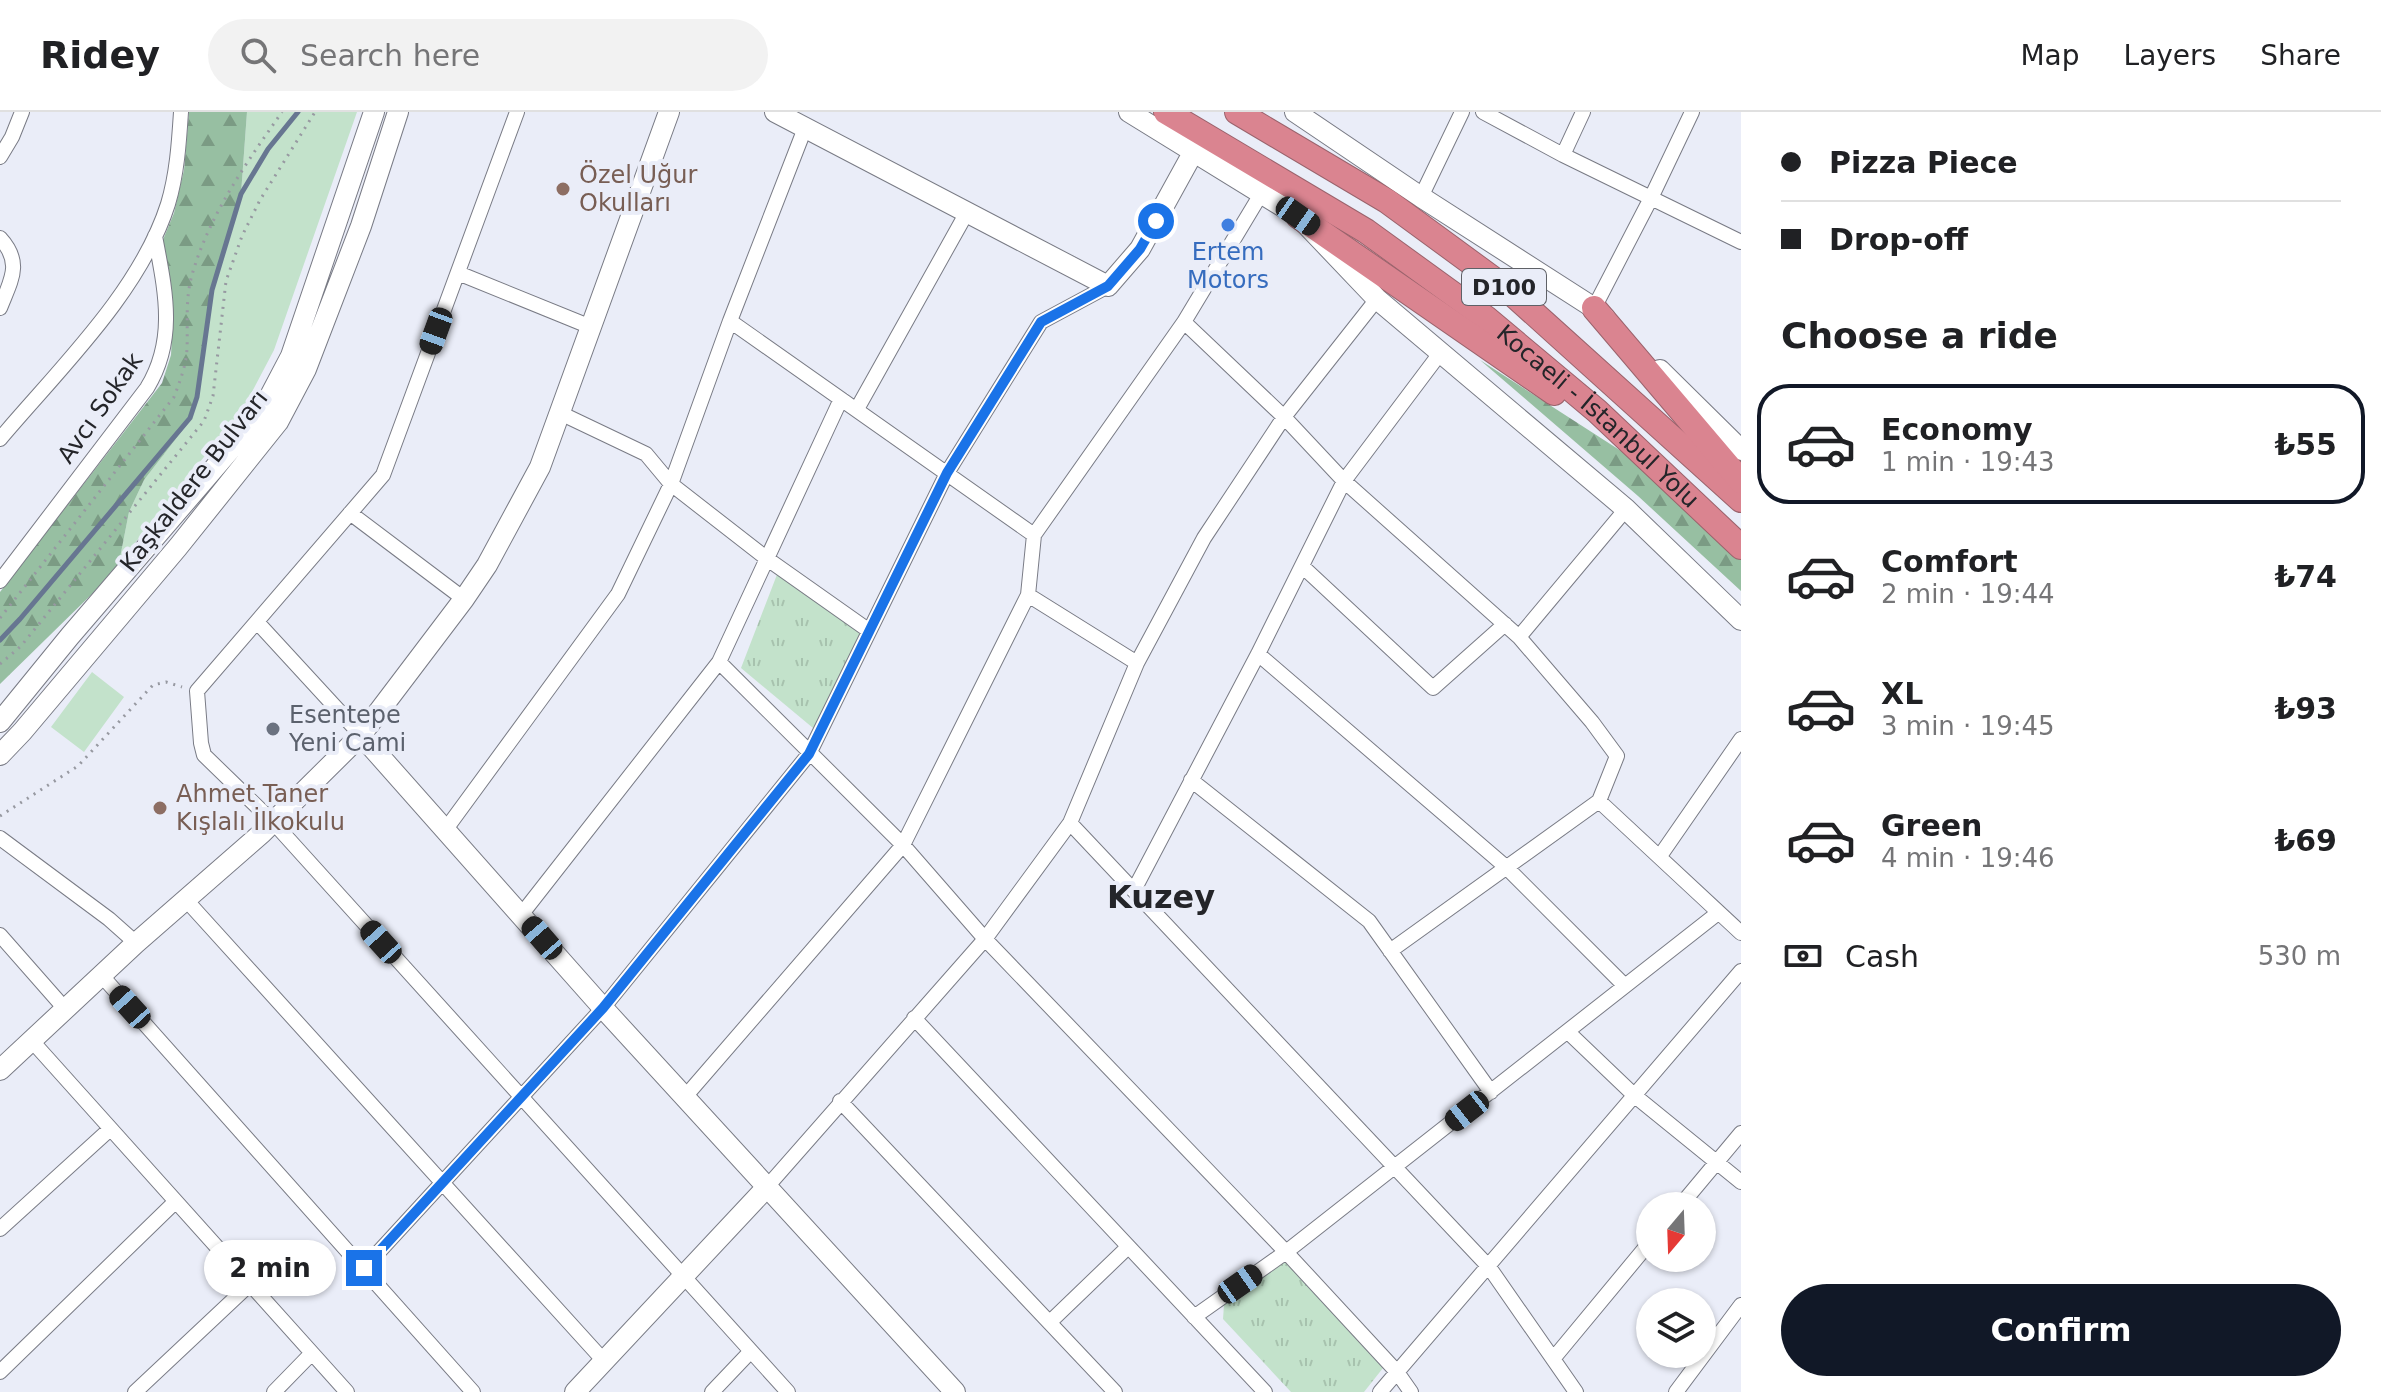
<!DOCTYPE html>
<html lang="en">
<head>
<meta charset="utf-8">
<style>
  body { margin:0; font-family:"DejaVu Sans",sans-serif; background:#f2f2f2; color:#202124; height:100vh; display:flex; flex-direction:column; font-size:30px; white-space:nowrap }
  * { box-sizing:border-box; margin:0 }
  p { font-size:26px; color:#757577 }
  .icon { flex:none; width:44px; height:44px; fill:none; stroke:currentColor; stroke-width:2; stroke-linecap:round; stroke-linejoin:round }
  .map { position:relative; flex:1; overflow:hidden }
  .side { display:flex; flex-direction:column; background:#fff; width:640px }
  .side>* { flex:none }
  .top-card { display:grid; align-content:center; height:176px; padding:0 40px; background:#fff }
  .needle { width:52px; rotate:199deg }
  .buttons { position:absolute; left:1636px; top:1080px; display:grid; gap:16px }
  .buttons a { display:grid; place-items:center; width:80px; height:80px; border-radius:50%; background:#fff; box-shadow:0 2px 6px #0004; font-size:40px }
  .end { position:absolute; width:36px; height:36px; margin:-18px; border:10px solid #1a73e8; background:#fff; box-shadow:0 0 0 4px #fff }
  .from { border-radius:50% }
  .bubble { position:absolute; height:56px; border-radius:28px; background:#fff; box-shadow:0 2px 6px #0004; font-size:26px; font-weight:700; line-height:56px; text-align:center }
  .car { position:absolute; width:24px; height:48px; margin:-24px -12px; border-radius:10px; box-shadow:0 0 6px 2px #0007; background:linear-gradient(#222 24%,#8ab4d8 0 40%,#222 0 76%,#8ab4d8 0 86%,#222 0) }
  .top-card b { display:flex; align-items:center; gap:28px; height:76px; font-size:30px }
  .top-card b+b { border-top:2px solid #e0e0e0 }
  .top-card i { width:20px; height:20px; background:#202124 }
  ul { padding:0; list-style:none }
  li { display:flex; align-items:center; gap:24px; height:120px; margin:0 16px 12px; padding:0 24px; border:4px solid transparent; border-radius:32px }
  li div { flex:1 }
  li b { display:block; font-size:30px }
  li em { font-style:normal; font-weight:700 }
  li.current { border-color:#111827 }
  li>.icon { width:72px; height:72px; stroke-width:1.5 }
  h2 { padding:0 40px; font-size:36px; line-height:96px }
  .pay { display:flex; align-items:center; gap:20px; height:88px; padding:0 40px; font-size:30px }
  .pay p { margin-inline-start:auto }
  .cta { display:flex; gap:16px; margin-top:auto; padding:16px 40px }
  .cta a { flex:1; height:92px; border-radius:48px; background:#111827; color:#fff; font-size:32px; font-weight:700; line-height:92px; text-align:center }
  header { display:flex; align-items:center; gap:48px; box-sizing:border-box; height:112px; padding:0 40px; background:#fff; border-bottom:2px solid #e0e0e0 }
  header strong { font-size:38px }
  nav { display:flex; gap:44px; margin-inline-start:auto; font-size:28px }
  .search { width:560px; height:72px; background:#f2f2f2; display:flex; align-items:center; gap:20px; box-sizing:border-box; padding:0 28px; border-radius:44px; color:#757577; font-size:30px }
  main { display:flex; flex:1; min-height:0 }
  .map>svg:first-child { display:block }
</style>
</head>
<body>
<header>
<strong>Ridey</strong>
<div class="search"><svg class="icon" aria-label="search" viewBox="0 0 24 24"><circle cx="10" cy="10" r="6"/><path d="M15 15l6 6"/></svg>Search here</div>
<nav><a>Map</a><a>Layers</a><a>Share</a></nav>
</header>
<main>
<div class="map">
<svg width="1741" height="1280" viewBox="0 0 1741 1280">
  <defs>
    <pattern id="forest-firs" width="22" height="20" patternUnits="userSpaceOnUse" patternTransform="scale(2)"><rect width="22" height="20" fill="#97bfa2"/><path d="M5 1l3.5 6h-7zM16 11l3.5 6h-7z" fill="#7b9b84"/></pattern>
    <pattern id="park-tufts" width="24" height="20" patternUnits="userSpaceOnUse" patternTransform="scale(2)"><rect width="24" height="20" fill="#c3e2cb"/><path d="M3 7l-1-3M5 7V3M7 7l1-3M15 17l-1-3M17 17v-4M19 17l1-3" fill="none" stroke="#a7c2ae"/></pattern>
  </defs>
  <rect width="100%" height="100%" fill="#eaedf8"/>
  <path fill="#c3e2cb" d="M247 0H357L274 238 244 295 119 451 129 400 144 368 189 310 197 285 212 178 241 82Z
    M92 560 124 585 84 640 51 615Z"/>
  <path fill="url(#forest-firs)" d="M189 0H247L241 82 212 178 197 285 189 310 144 368 129 400 119 451 93 481 0 572V480L162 271 171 243 173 206 162 130 174 101 184 58Z
    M1480 248 1649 357 1741 447V479L1638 384Z"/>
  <path fill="url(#park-tufts)" d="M778 460 865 525 819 621 741 556Z
    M1285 1148 1383 1256 1364 1280H1291L1223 1207 1224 1193Z"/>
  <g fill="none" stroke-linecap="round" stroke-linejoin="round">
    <path stroke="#677691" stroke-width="5" d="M0 528 20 507 190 306 197 285 212 178 241 82 268 37 298 0"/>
    <g stroke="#797b85" stroke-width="16">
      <path id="street" d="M517 0 383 363 197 579 201 631 204 643 273 710 788 1280
        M1483 0 1563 43 1741 130
        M1563 43 1583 0
        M0 45 12 25 22 0
        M1421 85 1462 0
        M0 126C23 151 11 168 0 196
        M458 161 591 215
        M1594 196 1651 86 1692 0
        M730 209 1034 423
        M1184 210 1284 305 1344 369 1519 525 1592 610 1617 644 1599 689 1390 839
        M857 297 966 102
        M560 301 646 342 671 372 766 446 868 518
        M0 327C59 257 140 180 168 92 177 62 179 31 181 0
        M350 401 464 487
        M1302 454 1433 576 1505 512
        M0 469 147 276C177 227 165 178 155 124
        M1028 483 1137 551
        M257 510 361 623
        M1519 525 1626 397
        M1258 542 1506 755 1624 873
        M719 550 903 733 985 827 1286 1140 1397 1260 1411 1280
        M1191 668 1369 809 1491 980
        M1599 689 1741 821
        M1070 711 1489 1155 1576 1280
        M446 717 618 482 671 372 730 209 805 16
        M0 726 109 807 136 831
        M1660 744 1741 627
        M1134 778 1258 542 1344 369 1441 240
        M187 789 604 1249
        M521 803 719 550 841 287
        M0 823 66 898
        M102 864 473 1280
        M914 906 1265 1280
        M1568 920 1635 984 1741 1070
        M32 929 347 1280
        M684 986 903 733 1028 483 1034 423 1184 210 1261 82
        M840 989 1115 1280
        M766 1076 985 827 1070 711 1137 551 1204 426 1284 305 1377 187
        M1680 1094 1741 1021
        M0 1117 109 1018
        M364 1156 603 896 809 642 947 361 1041 210 1108 174
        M1194 1205 1286 1140 1718 801
        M1050 1210 1128 1135
        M1553 1247 1650 1130
        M0 1260 175 1090
        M135 1280 249 1173
        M274 1280 312 1241
        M712 1280 751 1239
        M1380 1280 1741 859
        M1676 1280 1741 1193"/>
    </g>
    <g stroke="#797b85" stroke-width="22">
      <path id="secondary" d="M775 0 1108 174 1140 137 1194 39
        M1129 0 1298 104 1377 187 1626 397 1741 508
        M1295 0 1421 85 1594 196 1605 206
        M1660 258 1741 338
        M0 610 70 524 260 303 291 244 374 0
        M361 623 603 896 955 1280
        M0 643 22 620 178 435 278 310 306 257 361 114 398 0
        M0 958 136 831 262 721 361 623 464 487 487 453 540 355 669 0
        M575 1280 766 1076"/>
    </g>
    <g stroke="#9a636c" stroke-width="26">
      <g id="highway">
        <path id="s1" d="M1166 0 1366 119 1486 206 1597 299 1741 435"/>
        <path d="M1237 0 1387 89 1507 177 1741 388"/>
        <path d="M1298 104 1554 281"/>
        <path d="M1594 196 1741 369"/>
      </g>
    </g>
    <path stroke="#9799a1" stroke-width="3" stroke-dasharray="2 6" stroke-linecap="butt" d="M0 506 174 285C180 269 186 254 187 237 188 212 185 187 192 163 209 103 247 50 282 0
      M0 552 21 534 204 309 213 284 226 169 242 124 260 88 315 0
      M0 704 78 654 153 573 166 570 182 575"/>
    <use href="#street" stroke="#fff" stroke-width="14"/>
    <use href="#secondary" stroke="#fff" stroke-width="20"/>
    <use href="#highway" stroke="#da8490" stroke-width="24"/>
  </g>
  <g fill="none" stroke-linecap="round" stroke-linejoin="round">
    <path stroke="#1a73e8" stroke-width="10" d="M364 1156 603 896 809 642 947 361 1041 210 1108 174 1140 137 1156 109"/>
  </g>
  <g fill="#8d6e63" stroke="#eaedf8" stroke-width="3">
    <circle cx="563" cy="77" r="8"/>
    <circle cx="160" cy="696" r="8"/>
  </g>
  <circle fill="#3f7fe0" stroke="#eaedf8" stroke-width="3" cx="1228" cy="113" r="8"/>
  <circle fill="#6b7280" stroke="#eaedf8" stroke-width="3" cx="273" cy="617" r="8"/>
  <g text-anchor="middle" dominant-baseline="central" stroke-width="8" stroke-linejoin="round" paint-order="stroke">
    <rect fill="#eaedf8" stroke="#5f6167" stroke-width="2" x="1462" y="157" width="84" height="36" rx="6"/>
    <g font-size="22" font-weight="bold" fill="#242529">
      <text x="1504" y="175">D100</text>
    </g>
    <g font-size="24" fill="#785e54" stroke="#eaedf8" text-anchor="start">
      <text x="579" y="63">Özel Uğur<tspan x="579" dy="28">Okulları</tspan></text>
      <text x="176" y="682">Ahmet Taner<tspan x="176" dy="28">Kışlalı İlkokulu</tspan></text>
    </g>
    <g font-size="24" fill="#366cbe" stroke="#eaedf8">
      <text x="1228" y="140">Ertem<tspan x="1228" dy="28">Motors</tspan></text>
    </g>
    <g font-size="24" fill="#242529" stroke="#eaedf8">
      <text transform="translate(100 296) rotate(-55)">Avcı Sokak</text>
      <text stroke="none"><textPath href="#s1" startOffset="530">Kocaeli - İstanbul Yolu</textPath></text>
      <text transform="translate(194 369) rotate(-52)">Kaşkaldere Bulvarı</text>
    </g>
    <g font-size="24" fill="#5b616d" stroke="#eaedf8" text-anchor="start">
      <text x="289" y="603">Esentepe<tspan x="289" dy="28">Yeni Cami</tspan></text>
    </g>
    <g font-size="32" font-weight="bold" fill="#242529" stroke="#eaedf8">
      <text x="1161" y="785">Kuzey</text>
    </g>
  </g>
</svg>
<div class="buttons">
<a><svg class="needle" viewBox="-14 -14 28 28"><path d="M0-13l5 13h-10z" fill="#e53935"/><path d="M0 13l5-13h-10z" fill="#757577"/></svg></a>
<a><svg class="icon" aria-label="layers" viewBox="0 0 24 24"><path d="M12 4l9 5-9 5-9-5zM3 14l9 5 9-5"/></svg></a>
</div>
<i class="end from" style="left:1156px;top:109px"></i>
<i class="end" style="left:364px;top:1156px"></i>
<div class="bubble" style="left:204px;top:1128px;width:132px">2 min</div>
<i class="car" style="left:1298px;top:104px;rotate:125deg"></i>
<i class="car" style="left:436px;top:219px;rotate:200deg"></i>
<i class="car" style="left:542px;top:826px;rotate:319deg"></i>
<i class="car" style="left:381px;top:830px;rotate:318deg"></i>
<i class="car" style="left:130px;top:895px;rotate:318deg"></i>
<i class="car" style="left:1467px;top:999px;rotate:232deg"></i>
<i class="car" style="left:1240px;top:1172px;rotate:55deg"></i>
</div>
<section class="side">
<div class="top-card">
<b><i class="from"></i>Pizza Piece</b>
<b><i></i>Drop-off</b>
</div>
<h2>Choose a ride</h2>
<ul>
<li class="current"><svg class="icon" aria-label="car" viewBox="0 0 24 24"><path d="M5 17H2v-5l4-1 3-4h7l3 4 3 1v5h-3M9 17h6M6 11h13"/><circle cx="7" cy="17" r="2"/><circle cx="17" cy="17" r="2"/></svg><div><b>Economy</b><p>1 min · 19:43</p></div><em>₺55</em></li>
<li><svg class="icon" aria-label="car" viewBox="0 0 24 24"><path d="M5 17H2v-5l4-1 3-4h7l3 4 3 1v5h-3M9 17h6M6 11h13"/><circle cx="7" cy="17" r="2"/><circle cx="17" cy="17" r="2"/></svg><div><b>Comfort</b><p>2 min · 19:44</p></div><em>₺74</em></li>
<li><svg class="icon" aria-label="car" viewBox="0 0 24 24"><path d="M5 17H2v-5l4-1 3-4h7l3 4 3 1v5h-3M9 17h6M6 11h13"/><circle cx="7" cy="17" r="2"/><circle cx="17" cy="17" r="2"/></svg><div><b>XL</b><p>3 min · 19:45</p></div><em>₺93</em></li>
<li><svg class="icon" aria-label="car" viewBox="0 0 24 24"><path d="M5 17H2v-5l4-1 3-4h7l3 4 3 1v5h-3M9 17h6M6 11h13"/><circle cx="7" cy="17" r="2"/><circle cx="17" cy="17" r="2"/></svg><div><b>Green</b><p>4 min · 19:46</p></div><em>₺69</em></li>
</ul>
<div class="pay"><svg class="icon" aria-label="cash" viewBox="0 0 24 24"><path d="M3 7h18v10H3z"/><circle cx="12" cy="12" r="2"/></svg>Cash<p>530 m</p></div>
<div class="cta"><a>Confirm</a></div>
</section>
</main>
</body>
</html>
